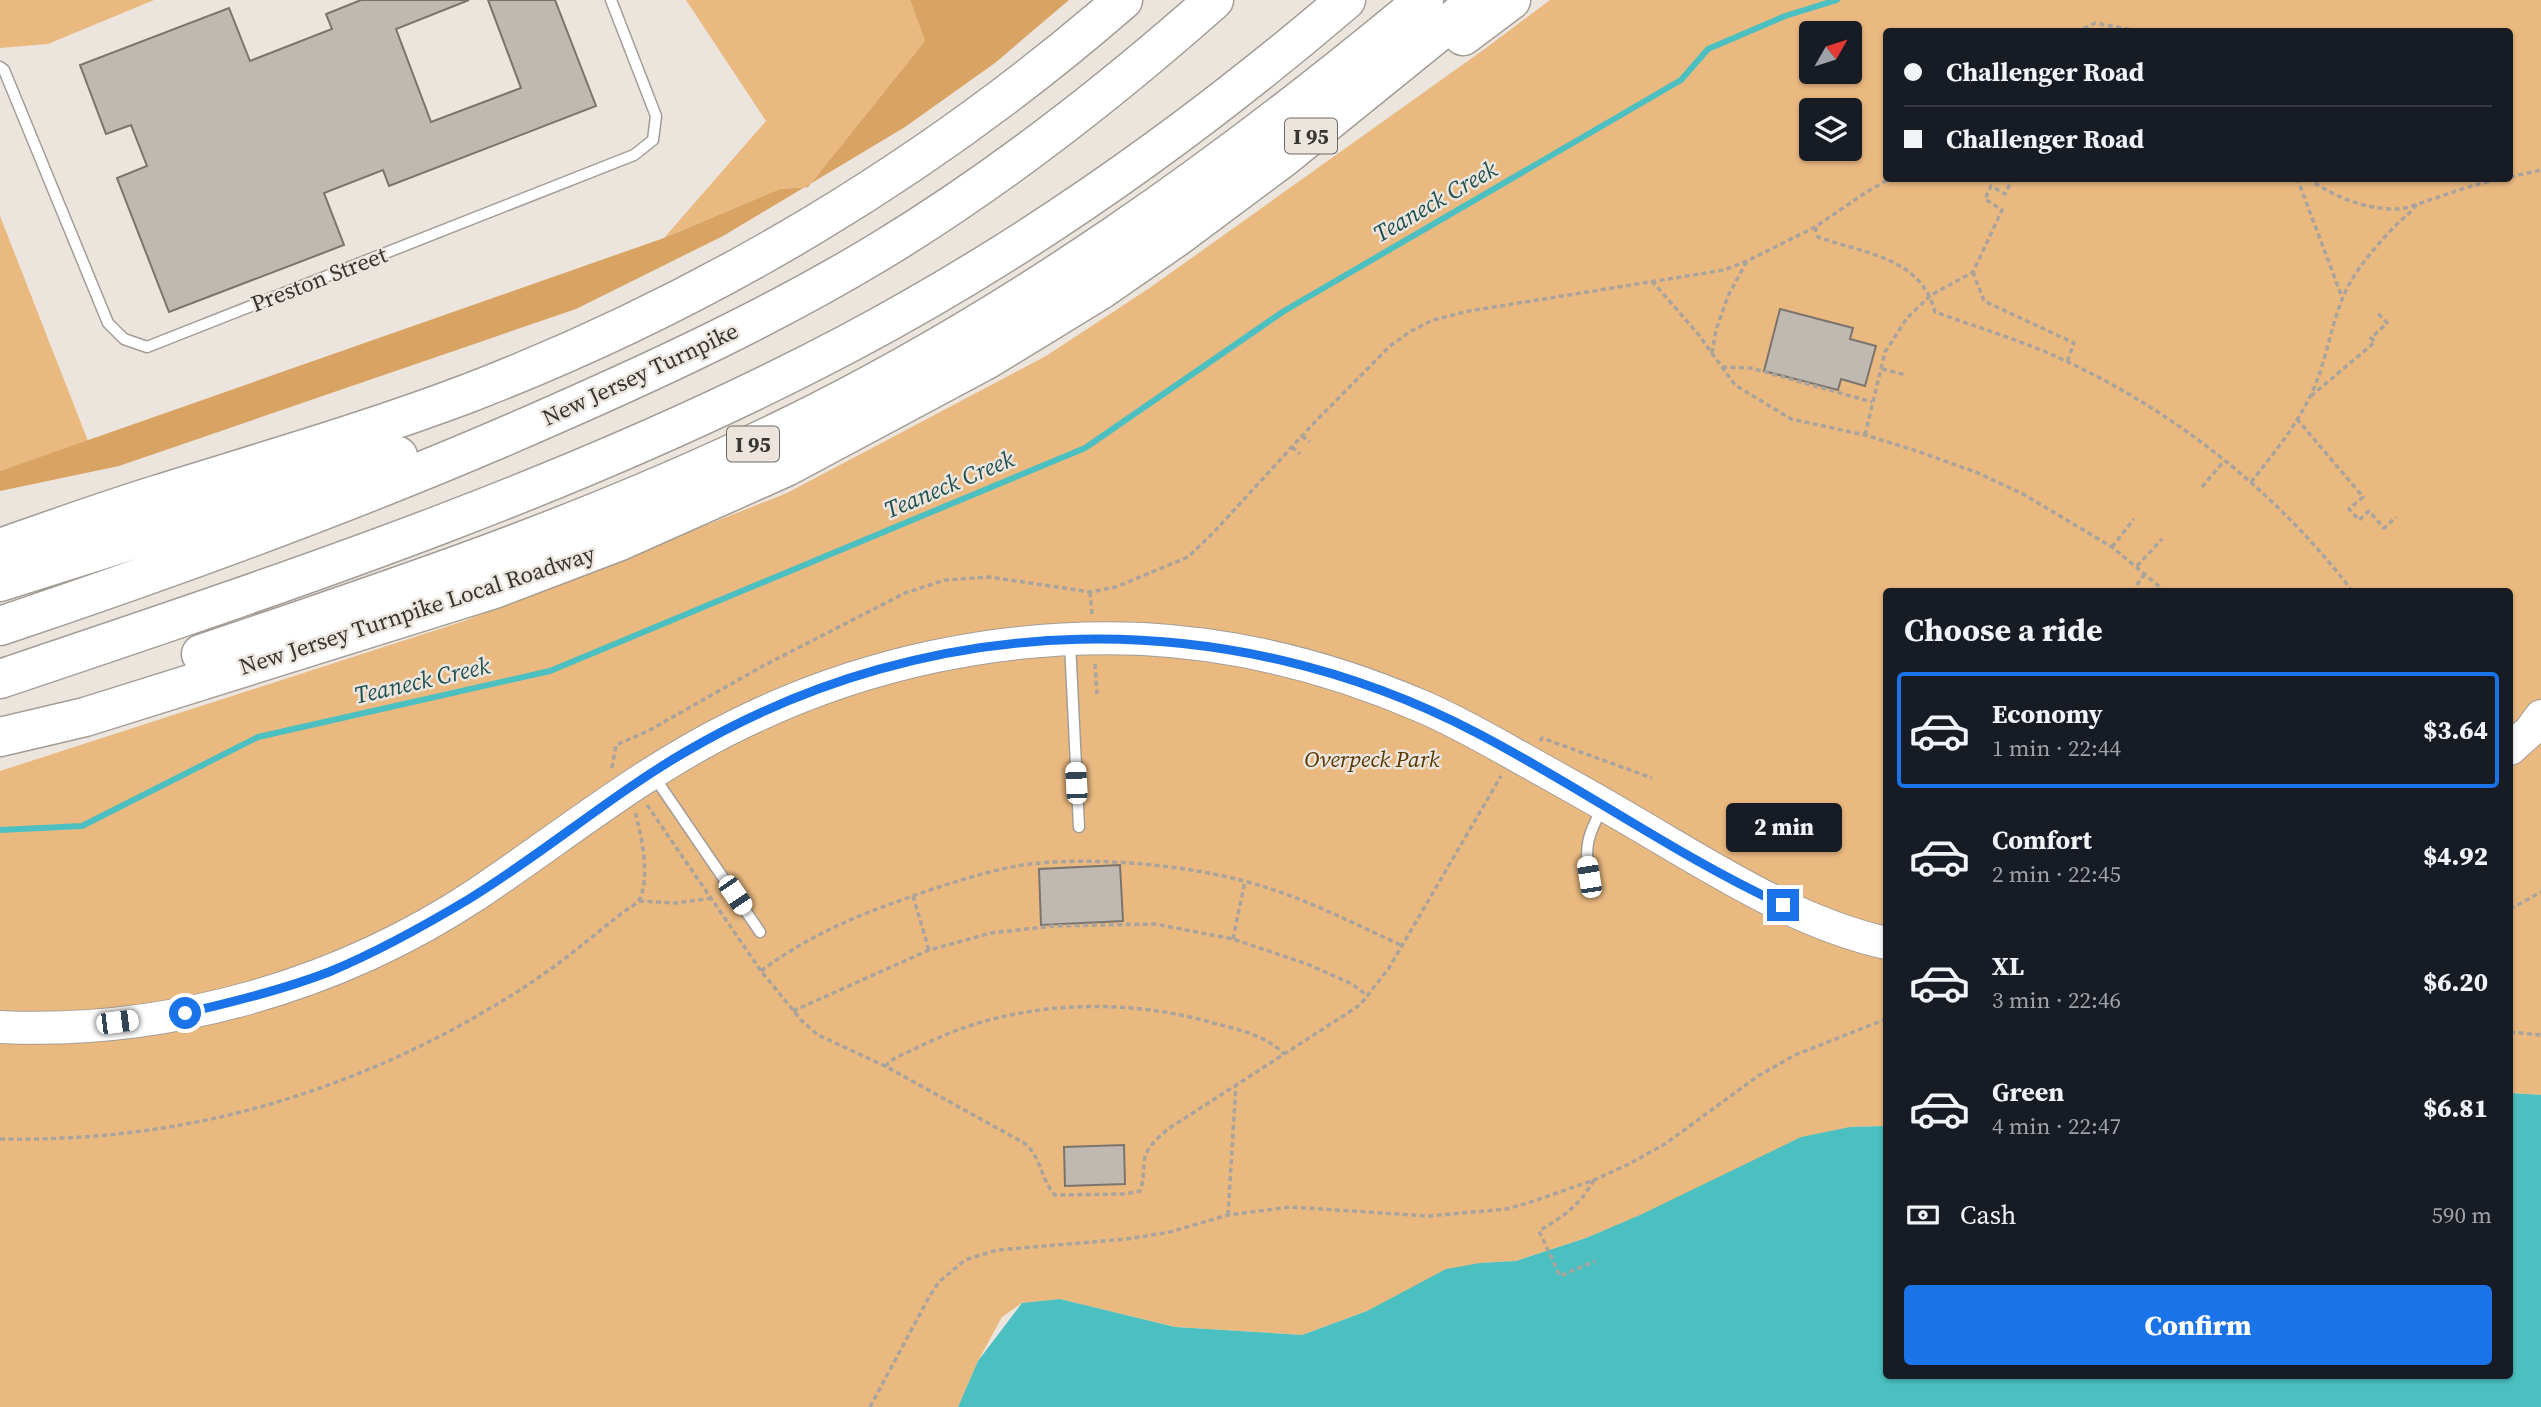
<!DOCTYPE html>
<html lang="en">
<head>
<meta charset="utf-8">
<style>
  body { margin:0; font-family:"Source Serif 4",serif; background:#242831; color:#f1f3f6; height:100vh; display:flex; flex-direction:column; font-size:26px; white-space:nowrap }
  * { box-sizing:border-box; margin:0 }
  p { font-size:23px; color:#9ea1a6 }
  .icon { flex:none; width:38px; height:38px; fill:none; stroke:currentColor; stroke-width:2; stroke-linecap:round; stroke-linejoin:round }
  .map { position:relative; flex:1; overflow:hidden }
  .side { position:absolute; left:1883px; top:588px; width:630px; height:791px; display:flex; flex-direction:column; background:#171b24; border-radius:7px; box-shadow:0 2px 5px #0004 }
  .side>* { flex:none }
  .banner { position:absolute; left:1883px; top:28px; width:630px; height:154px; border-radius:7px; box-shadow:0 2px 5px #0004; display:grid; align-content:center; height:154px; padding:0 21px; background:#171b24 }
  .needle { width:46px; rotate:51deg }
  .buttons { position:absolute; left:1799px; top:21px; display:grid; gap:14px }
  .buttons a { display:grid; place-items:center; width:63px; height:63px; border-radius:7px; background:#171b24; box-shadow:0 2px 5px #0004; font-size:35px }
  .end { position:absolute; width:32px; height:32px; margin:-16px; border:9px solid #1a73e8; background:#fff; box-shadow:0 0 0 4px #fff }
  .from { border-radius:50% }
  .bubble { position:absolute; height:49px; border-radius:7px; background:#171b24; box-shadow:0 2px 5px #0004; font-size:23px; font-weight:800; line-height:49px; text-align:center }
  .car { position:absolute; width:21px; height:42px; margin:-21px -10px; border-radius:9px; box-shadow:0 0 5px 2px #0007; background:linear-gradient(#fff 24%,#345 0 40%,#fff 0 76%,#345 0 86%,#fff 0) }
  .banner b { display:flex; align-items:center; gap:24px; height:66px; font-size:26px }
  .banner b+b { border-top:2px solid #363941 }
  .banner i { width:18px; height:18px; background:#f1f3f6 }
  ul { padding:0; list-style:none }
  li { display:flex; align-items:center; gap:21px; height:116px; margin:0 14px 10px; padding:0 7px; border:4px solid transparent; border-radius:7px }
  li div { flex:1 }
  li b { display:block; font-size:26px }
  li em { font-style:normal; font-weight:800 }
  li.current { border-color:#1a73e8 }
  li>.icon { width:63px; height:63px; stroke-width:1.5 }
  h2 { padding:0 21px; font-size:32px; line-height:84px }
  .pay { display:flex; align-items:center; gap:18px; height:77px; padding:0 21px; font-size:26px }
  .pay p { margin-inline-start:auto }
  .action { display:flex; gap:14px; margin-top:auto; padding:14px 21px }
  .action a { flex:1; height:80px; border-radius:7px; background:#1a73e8; color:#fff; font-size:28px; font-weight:800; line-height:80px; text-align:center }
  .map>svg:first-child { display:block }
</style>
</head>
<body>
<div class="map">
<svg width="2541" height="1407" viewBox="0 0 2541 1407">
  <rect width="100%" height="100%" fill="#ebe5dd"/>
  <path fill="#eab980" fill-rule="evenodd" d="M0 0H154L48 44 0 48Z
    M686 0H910L925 41 808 187 780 189 664 238 766 121Z
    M1550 0H2541V1095L2510 1093V592H1886V1126L1850 1127 1586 1238 1516 1261 1480 1263 1367 1311 1302 1335 1175 1327 1060 1299 1022 1303 1002 1317 978 1361 958 1407H0V771L464 621 787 493 1046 356 1151 287 1486 48ZM1886 32H2510V178H1886ZM1811 33H1850V72H1811ZM1811 110H1850V149H1811Z
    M0 216 88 441 0 471Z"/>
  <path fill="#d9a363" d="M910 0H1069L995 63 905 127 723 236 576 309 119 466 0 491V471L664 238 780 189 808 187 925 41Z"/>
  <path fill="#4cc0c0" d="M2510 1093 2541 1095V1407H958L978 1361 1022 1303 1060 1299 1175 1327 1302 1335 1367 1311 1446 1269 1480 1263 1516 1261 1586 1238 1640 1215 1801 1137 1850 1127 1886 1126V1376H2510Z"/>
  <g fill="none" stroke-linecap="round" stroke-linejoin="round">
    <path stroke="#4cc0c0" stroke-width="6" d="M0 830 82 826 258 737 550 671 1085 448 1284 311 1681 80 1708 49 1785 16 1837 0"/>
  </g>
  <path fill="#c0b9b2" stroke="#7a746d" stroke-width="2" d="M361 0H469L396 29 431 122 521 88 488 0H555L596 106 389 186 383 170 324 193 344 245 169 312 117 178 147 166 131 125 106 134 80 65 229 8 250 61 332 29 326 14Z
    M1780 309 1853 328 1850 339 1876 346 1865 386 1841 379 1838 390 1764 371Z
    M1120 865 1123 921 1041 925 1039 869Z
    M1124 1145 1125 1184 1065 1186 1064 1147Z"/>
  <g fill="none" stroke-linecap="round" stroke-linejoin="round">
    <g stroke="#a39d96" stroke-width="13">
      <path id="lane" d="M0 67 4 70 108 323 124 339 147 347 634 155 653 140 656 116 611 0
        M1070 643 1079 827
        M653 775 760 932
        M1589 877C1584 846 1588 834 1603 807"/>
    </g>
    <g stroke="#a39d96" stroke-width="34">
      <path id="secondary" d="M2510 749 2530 731 2541 716
        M0 1027C167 1035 338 986 477 894 562 837 643 771 735 726 861 663 1002 633 1143 639 1239 644 1333 668 1421 706 1459 722 1494 743 1530 763 1566 783 1602 803 1637 824 1716 870 1797 923 1886 943"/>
    </g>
    <g stroke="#a39d96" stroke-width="41">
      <path id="highway" d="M1463 36 1511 0
        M0 548C52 530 104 511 156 495 261 462 366 432 469 393 708 301 930 168 1123 0
        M0 582 398 456
        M0 626C188 563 374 495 556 414 665 366 774 315 877 253 998 180 1109 93 1214 0
        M201 654C399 587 596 521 784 429 1016 316 1226 165 1424 0
        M0 679C288 582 581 485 851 342 1028 248 1193 131 1346 0
        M0 737 85 717 494 589 620 541 786 467 986 360 1102 289 1174 239 1284 157 1478 0"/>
    </g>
    <path stroke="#a8a39d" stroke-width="3.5" stroke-dasharray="5 3.5" stroke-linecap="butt" d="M2076 32 2095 23 2144 32
      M2510 177 2541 170
      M2029 178 2030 179
      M2297 178 2342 297
      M2308 178C2333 197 2367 210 2399 209 2411 208 2424 201 2436 198 2458 190 2480 183 2504 178
      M1815 227 1818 237C1865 254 1921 257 1935 312 1979 328 2027 342 2070 363 2180 415 2279 495 2353 592
      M1973 272 1984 301 2074 343 2067 362
      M1652 281 1698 334 1735 385 1791 419 1865 435 1917 451 1978 473 2023 494 2112 547 2166 592
      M1712 353 1716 330 1728 296 1747 261
      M1722 367 1751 368 1872 402
      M1882 369 1906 375
      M2311 396 2375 342 2371 338 2387 323 2377 312
      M2297 419 2363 497 2349 509 2359 520 2369 511 2384 528 2396 517
      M1865 435 1885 352 1907 318 1931 295 1973 272 2002 210 1985 199 1991 186 2005 194 2013 178
      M1302 436 1310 442
      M1292 447 1300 454
      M2251 482C2275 452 2298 424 2314 388 2329 353 2332 314 2351 281 2363 261 2379 243 2395 226 2403 218 2410 214 2417 204
      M2202 487 2224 461
      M2112 547 2134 519
      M2137 566 2162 539
      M1090 592 1092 614
      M2132 592 2145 573
      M1095 664 1097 694
      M1540 741 1542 738 1652 778
      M612 768 616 745 648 731 761 667 905 593 945 580 990 577 1090 592 1116 587 1188 557 1214 532 1312 425 1390 346 1411 331 1433 320 1469 311 1724 270 1747 261 1815 227 1865 193 1891 178
      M647 805 761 971 802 1021 818 1035 885 1066 1024 1143C1042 1157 1039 1177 1055 1195L1125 1194 1140 1191C1144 1180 1143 1173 1144 1162 1146 1147 1158 1138 1168 1129L1360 1005 1389 968 1501 776
      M913 896 929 950
      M639 901 676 903 712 898
      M2510 909 2541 892
      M1233 939 1245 881
      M761 971C816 930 869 911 933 889 964 879 998 868 1030 864 1102 856 1203 866 1271 889 1317 904 1359 926 1403 946
      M793 1011 929 950 991 933 1054 926 1155 924 1233 939 1307 964 1352 984 1368 996
      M2510 1032 2541 1035
      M885 1066 895 1058C917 1048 940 1036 963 1028 1044 1000 1135 1000 1217 1024 1240 1030 1267 1036 1284 1054
      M0 1139C160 1142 307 1106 448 1032 494 1007 536 982 577 949 592 937 607 925 622 913 627 909 636 905 639 900 651 879 641 833 635 812
      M1594 1180C1578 1207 1565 1215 1539 1231L1560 1276 1595 1261
      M1228 1215 1236 1084
      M870 1407 929 1297 939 1282 965 1260 997 1250 1127 1239 1170 1232 1228 1215 1290 1207 1429 1216 1506 1209 1528 1203 1594 1180 1627 1165 1665 1144 1758 1076 1795 1055 1886 1019"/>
    <use href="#lane" stroke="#fff" stroke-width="10"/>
    <use href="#secondary" stroke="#fff" stroke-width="32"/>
    <use href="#highway" stroke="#fff" stroke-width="38"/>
  </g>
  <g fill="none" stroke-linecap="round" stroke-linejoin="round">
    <path stroke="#1a73e8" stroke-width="9" d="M185 1013C234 1002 282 990 329 972 377 952 424 926 469 899 544 853 611 795 687 751 932 608 1226 602 1477 733 1581 787 1677 856 1783 905"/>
  </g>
  <g text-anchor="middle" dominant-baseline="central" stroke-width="5" stroke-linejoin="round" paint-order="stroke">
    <g fill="#ebe5dd" stroke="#6d6a65" stroke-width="2">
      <rect x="1285" y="118.5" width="52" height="35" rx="5"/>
      <rect x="727" y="426.5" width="52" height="35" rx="5"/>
    </g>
    <g font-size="21" font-weight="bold" fill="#373532">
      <text x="1311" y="136">I 95</text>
      <text x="753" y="444">I 95</text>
    </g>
    <g font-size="23" fill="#373532" stroke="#ebe5dd">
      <text transform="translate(319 279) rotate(-21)">Preston Street</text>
      <text transform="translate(640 374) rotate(-25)">New Jersey Turnpike</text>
      <text transform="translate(417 610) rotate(-18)">New Jersey Turnpike Local Roadway</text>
    </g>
    <g font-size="23" font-style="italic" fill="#593600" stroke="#ebe5dd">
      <text x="1372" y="759">Overpeck Park</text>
    </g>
    <g font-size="24" font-style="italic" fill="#1e5050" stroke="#ebe5dd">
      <text transform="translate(1435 201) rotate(-30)">Teaneck Creek</text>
      <text transform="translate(949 484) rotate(-23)">Teaneck Creek</text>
      <text transform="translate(422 680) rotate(-13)">Teaneck Creek</text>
    </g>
  </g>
</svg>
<div class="buttons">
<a><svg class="needle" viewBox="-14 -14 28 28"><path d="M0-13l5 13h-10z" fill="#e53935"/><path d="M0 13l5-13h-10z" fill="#9ea1a6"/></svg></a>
<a><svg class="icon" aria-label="layers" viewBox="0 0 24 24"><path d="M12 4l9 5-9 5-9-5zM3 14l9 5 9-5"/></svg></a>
</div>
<i class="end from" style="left:185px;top:1013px"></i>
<i class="end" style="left:1783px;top:905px"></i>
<div class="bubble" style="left:1726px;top:803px;width:116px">2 min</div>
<i class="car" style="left:1076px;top:783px;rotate:357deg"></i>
<i class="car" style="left:1589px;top:877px;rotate:351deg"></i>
<i class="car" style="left:735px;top:895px;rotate:146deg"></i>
<i class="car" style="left:117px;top:1022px;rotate:83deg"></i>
<div class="banner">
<b><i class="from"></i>Challenger Road</b>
<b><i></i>Challenger Road</b>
</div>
<section class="side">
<h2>Choose a ride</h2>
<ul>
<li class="current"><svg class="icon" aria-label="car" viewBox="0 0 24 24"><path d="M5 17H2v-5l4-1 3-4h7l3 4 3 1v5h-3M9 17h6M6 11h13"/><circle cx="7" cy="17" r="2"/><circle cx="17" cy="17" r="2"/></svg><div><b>Economy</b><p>1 min · 22:44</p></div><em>$3.64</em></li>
<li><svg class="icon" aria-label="car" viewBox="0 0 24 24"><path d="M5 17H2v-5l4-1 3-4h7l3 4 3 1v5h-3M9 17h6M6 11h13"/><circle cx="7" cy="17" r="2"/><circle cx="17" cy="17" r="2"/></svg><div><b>Comfort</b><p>2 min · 22:45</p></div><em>$4.92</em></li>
<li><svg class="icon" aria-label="car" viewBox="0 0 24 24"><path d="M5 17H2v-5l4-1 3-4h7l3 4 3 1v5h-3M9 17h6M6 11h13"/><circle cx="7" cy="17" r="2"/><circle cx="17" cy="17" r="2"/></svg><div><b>XL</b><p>3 min · 22:46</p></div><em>$6.20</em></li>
<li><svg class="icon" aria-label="car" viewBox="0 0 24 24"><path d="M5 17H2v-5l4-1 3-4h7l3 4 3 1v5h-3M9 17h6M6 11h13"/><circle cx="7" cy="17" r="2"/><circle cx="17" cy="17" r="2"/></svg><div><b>Green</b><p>4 min · 22:47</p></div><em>$6.81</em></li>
</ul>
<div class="pay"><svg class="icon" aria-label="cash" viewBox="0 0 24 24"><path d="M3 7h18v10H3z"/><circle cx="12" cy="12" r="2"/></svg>Cash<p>590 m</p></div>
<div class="action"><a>Confirm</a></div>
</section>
</div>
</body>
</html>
